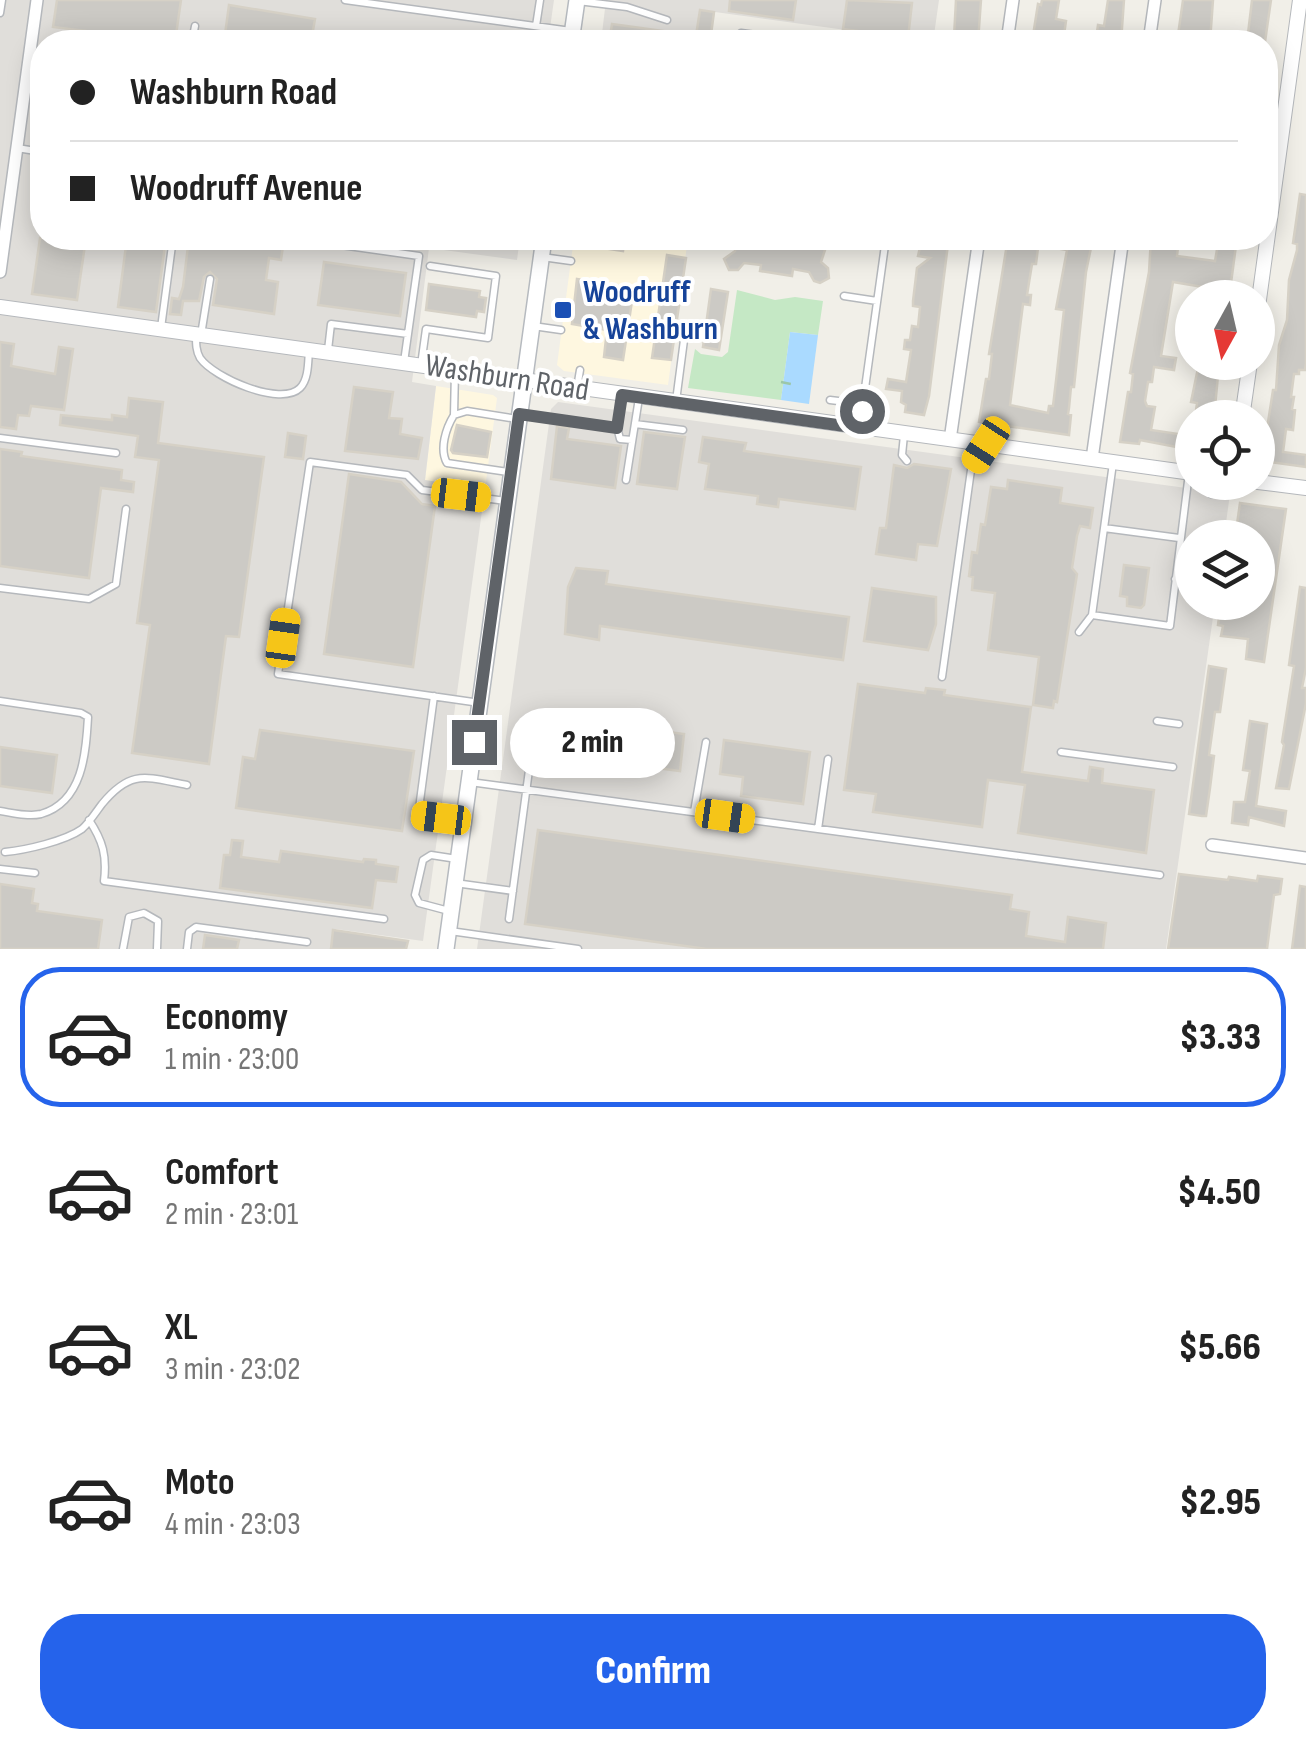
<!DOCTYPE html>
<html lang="en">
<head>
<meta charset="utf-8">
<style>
  body { margin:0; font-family:"Sofia Sans Condensed",sans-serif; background:#f2f2f2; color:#222; height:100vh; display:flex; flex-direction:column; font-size:38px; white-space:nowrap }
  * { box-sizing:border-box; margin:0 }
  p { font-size:32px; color:#767676 }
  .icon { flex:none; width:55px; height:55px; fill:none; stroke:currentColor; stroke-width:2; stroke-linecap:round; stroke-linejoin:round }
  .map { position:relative; height:949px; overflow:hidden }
  .drawer { display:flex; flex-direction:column; background:#fff; flex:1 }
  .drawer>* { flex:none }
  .guide { position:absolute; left:30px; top:30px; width:1248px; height:220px; border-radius:40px; box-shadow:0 5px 25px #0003; display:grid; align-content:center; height:220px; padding:0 40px; background:#fff }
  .needle { width:65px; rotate:188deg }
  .controls { position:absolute; left:1175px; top:280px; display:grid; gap:20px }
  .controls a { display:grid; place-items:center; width:100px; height:100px; border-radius:50%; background:#fff; box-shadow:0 5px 25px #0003; font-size:50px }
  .end { position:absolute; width:45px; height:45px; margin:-22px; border:12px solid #5f6368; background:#fff; box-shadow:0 0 0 5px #fff }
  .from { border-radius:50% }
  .bubble { position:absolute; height:70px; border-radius:35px; background:#fff; box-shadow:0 5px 25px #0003; font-size:32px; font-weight:800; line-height:70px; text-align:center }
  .car { position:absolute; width:30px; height:60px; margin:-30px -15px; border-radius:12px; box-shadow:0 0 8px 2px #0007; background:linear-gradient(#f5c518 24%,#345 0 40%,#f5c518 0 76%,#345 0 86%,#f5c518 0) }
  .guide b { display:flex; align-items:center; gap:35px; height:95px; font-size:38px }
  .guide b+b { border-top:2px solid #e0e0e0 }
  .guide i { width:25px; height:25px; background:#222 }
  ul { padding:18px 0 0; list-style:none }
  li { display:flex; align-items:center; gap:30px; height:140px; margin:0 20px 15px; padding:0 20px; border:5px solid transparent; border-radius:40px }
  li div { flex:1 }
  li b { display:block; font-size:38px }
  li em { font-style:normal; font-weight:800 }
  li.current { border-color:#2563eb }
  li>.icon { width:90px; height:90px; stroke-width:1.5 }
  .cta { display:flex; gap:20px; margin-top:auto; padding:20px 40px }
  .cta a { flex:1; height:115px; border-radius:40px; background:#2563eb; color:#fff; font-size:40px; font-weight:800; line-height:115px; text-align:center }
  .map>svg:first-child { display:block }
</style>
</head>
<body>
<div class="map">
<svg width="1306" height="949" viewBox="0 0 1306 949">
  <rect width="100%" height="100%" fill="#f1efe8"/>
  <path fill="#fef7e0" d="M574 238H688L668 385 564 371 557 365Z
    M436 386 493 395 497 398 485 489 425 481Z"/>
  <path fill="#e0deda" d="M0 0H554L548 42H42V238H520L517 260 429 248 412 382 436 386 425 480 485 489 423 941 336 929 333 949H0Z
    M606 0H939L933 42 715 12 710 42H601Z
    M558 402 1230 494 1224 537 1192 538V602L1215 603 1166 949H477L551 409Z"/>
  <path fill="#c5e8c5" d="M737 290 775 300 795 297 823 301 818 335 790 332 781 400 688 388 695 349 701 354 722 357 728 352Z"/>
  <path fill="#aadaff" d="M790 332 818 335 809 404 781 400Z"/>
  <path fill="#cccac5" stroke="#d6d1c6" stroke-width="2.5" d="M57 0H181L175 42 53 27Z
    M730 0H796L793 20 729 11Z
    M847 0 912 3 908 38 843 29Z
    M956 0H981L978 42H959L960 38 954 37Z
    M1042 0H1059L1056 19 1066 21 1064 35 1053 34 1052 42H1032L1038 4 1041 5Z
    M1108 0H1124L1121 42 1096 39 1098 25 1104 26Z
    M1183 0H1213L1210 42H1177Z
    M1252 0H1271L1265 42H1247Z
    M229 5 315 19 311 42H224Z
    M700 10 714 12 710 42H695Z
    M612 24 678 33 677 42H609Z
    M1300 194 1306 195V363L1305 370H1299V374H1294L1291 397H1294L1292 409 1295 410 1293 430 1286 429 1283 452 1306 455V467L1262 461 1273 390H1276L1279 345 1287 320 1289 280 1297 250V244L1293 243Z
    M40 238H86L77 300 32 294Z
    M127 238H166L156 312 118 307Z
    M189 238 284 239 281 260 269 258 266 280 278 282 274 314 213 305 217 279 210 272 204 277 199 301H183L181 315 170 314 172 298 179 299 183 287Z
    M570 238H625L623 251 570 243Z
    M737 238H829L821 262 828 268 829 278 820 283 814 281 809 272 793 269 792 276 760 271 761 265 744 263 738 270H729L724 259 735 251Z
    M922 238H946L945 243 948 244 929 396 924 415 905 412 906 405 901 402 902 391 886 389 888 379 906 382 911 350 904 349 905 340H910L912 326 918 327 920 307 913 306V301L917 268 930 258 918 256Z
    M1008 238H1028L1027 247 1038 248 1036 264H1032L1027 295H1031L1030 305 1023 304 1010 405 1048 413 1049 406H1053L1056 381 1064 310 1056 309 1067 250 1049 247 1050 238H1093L1086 272 1074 387H1071L1069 408 1068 414 1071 415 1069 435 979 422 986 379H989L992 354H989Z
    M1151 238H1179L1177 256 1215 261 1219 238H1237L1229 298H1210L1202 295 1203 287 1173 282 1161 356 1176 358 1174 370 1154 367 1152 382H1148L1145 401 1147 406 1155 407 1151 430 1192 436V450L1140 440 1139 444 1120 442 1128 392H1131L1133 374 1130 373 1149 272Z
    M667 255 686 258 671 360 652 358Z
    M324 262 406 273 400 316 318 305Z
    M577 279 634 288 623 360 604 357 607 330 572 324Z
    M429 284 480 291 479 297 486 298 484 312 477 311 476 317 426 310Z
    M711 289 728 292 719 350 703 347Z
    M0 342 14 344 11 366 55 374 59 347 73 349 64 410 31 406 29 416 18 415 16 429 0 427Z
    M1199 363 1219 365 1214 418H1195L1197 403 1191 402Z
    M354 387 393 392 389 418 402 419 400 434 422 438 418 459 345 451Z
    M129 398 163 402 158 443 264 457 239 637 226 636 209 764 132 753 150 625 137 623 159 460 135 457 138 436 60 425 61 415 112 420V415L127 417Z
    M457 425 491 432 487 457 453 453 451 450Z
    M557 426 569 428 567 439 621 446 615 488 551 479Z
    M644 432 685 437 677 489 637 484Z
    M288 433 306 436 303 459 285 457Z
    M703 437 746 443 744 451 861 467 855 509 779 499 778 507 757 504 758 496 705 489 709 464 699 462Z
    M0 449 22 452 21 456 122 470 121 480 134 482 133 492 101 488 89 578 0 566Z
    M914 464 951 469 937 546 918 544 916 560 876 554 880 528H886L894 465 907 468Z
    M349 474 401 482 422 504 435 506 413 667 324 654Z
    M1008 480 1062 488 1060 503 1093 508 1090 528 1080 526 1077 536 1072 568 1077 574 1057 702 1054 701 1053 708 1033 705 1039 657 988 650 995 593 972 590 973 577 969 576 972 552 977 553 981 524 985 525 991 487 1007 489Z
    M1240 503 1286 509 1264 662 1246 659 1248 639 1221 636 1223 626 1218 625 1221 602 1256 606 1258 602V538H1235Z
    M1124 565 1149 568 1144 605 1141 608 1127 606V597L1120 596Z
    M576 568 608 571 606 584 849 617 843 660 600 626 599 640 565 634 568 587Z
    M1300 587 1306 588V668L1302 688H1306V703L1289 789 1276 788 1284 745 1282 742 1294 666 1289 665Z
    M872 588 936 597V624L928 650 864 641Z
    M1209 666 1226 669 1220 712H1215L1209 755 1214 756 1210 788 1206 816H1202L1189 814Z
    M858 684 925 693 926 688 945 690 944 695 1031 707 1022 772 1088 781 1090 767 1103 769 1102 783 1154 790 1146 853 1018 833 1025 785 988 780 982 827 873 812 876 794 844 790Z
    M545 715 684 734 680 771 540 753Z
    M1250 721 1267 724 1256 806 1286 811 1284 826 1249 817 1248 825 1232 823 1234 802H1245L1250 771 1243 770Z
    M260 730 414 751 402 831 236 808 243 757 255 759Z
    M724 740 810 752 803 804 741 796 743 777 720 774Z
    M0 747 57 755 52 793 0 786Z
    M538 830 1012 895 1010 909 1029 912 1026 936 1065 942 1068 917 1106 923 1103 949H707L525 924Z
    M232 840 243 841 241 857 279 862 281 851 363 862 364 859 376 860V864L398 867 396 882 376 880 372 908 220 888 224 855H230Z
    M1179 874 1228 880 1229 877 1257 881 1258 876 1282 879 1280 894 1274 895 1267 949H1168Z
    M0 884 34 889 32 903 38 904 37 911 102 920 98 949H0Z
    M1300 886 1306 887V949H1292Z
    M333 930 408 941 406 949H331Z
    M205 935 239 940 237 949H203Z"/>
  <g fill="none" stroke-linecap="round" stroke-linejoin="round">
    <g stroke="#b5b8bc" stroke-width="9">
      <path id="service" d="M345 0 571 31
        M578 1 627 7 667 20
        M0 13 2 0
        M536 26 540 0
        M192 42 195 26
        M740 42 741 33 809 42
        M17 148 42 152
        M334 244 419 256 404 362
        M542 257 571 261
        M844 296 877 301
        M533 326 561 330
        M161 328 173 238
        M196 335C196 344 196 351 200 358 214 378 281 407 300 388 309 379 308 361 309 350
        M201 335 210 279
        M328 350 331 324 408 334
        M421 365 426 329 488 338 496 276 430 266
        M577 388 580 370
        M830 400 863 404
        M676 401 684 340
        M522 414 617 427 621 396
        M454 415 455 371
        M635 424 683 430
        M860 424 886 238
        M617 427 620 439 632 440
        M904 435 902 455 907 461
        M0 438 116 453
        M508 472 447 463C439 449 446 428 454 415L467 411 517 419
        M626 480 639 398
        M1211 494 1213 482
        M1104 528 1179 538
        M1175 579 1192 582
        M0 588 89 599 116 584 126 509
        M1092 615 1170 626 1189 473
        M1079 632 1092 615 1113 463
        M942 677 971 470 986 446
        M434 696 418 816 462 821
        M0 701 81 713 88 717C86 753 83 802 41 814 28 817 13 813 0 811
        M480 703 278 674 310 462 407 475 422 490 506 501
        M1157 721 1179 724
        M1061 752 1173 767
        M470 782 1160 875
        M694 812 706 742
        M89 820C103 841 107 856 104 881L384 919
        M818 829 828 759
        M5 852C26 850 65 841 82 829 89 823 96 812 102 804 131 769 145 777 187 785
        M0 869 35 873
        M455 883 513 891
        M449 911 419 903 415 895 423 860 431 855 457 859
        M509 919 536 718
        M450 931 578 949
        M123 949 129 917 144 913 158 921 157 949
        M187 949 189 932 196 927 307 942"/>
    </g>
    <g stroke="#b5b8bc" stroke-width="14">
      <path id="minor" d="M1007 42 1013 0
        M1149 42 1155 0
        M0 272 37 0
        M950 440 979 238
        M1092 459 1123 238
        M1212 845 1306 858"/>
    </g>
    <g stroke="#b5b8bc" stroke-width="16">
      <path id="tertiary" d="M0 307 1192 473
        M1258 307 1300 0
        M1242 418 1250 362
        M1258 482 1306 488"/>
    </g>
    <g stroke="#b6babf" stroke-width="18">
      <path id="secondary" d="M571 42 577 0
        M446 949 544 238"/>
    </g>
    <path stroke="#9cc7a9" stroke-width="2.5" stroke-dasharray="10 5" stroke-linecap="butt" d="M781 382 791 384"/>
    <use href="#service" stroke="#fff" stroke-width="6"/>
    <use href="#minor" stroke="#fff" stroke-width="11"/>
    <use href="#tertiary" stroke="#fff" stroke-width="14"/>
    <use href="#secondary" stroke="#fff" stroke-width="15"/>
  </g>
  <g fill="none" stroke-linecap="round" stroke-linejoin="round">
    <path stroke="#5f6368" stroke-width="12" d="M474 742 519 414 617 428 622 395 859 428 862 411"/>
  </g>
  <rect fill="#1a4fb4" stroke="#fff" stroke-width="4" x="553" y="300" width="20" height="20" rx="5"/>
  <g text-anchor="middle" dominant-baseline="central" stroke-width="8" stroke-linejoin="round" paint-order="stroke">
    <g font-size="32" font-weight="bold" fill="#164399" stroke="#fff" text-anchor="start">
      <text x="583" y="292">Woodruff<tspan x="583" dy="37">&amp; Washburn</tspan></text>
    </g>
    <g font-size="32" fill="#5f6368" stroke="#fff">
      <text transform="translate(507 378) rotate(9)">Washburn Road</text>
    </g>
  </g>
</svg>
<div class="controls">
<a><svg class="needle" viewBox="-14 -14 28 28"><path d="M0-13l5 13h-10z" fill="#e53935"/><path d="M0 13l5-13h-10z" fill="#767676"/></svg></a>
<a><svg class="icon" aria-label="locate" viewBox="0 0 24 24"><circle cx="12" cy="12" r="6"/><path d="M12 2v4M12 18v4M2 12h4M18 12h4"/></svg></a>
<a><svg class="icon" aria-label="layers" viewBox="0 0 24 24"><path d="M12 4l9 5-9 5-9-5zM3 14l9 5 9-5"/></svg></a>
</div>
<i class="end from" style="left:862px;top:411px"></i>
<i class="end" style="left:474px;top:742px"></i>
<div class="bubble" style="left:510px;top:708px;width:165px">2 min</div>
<i class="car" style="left:986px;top:445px;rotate:213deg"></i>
<i class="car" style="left:461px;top:495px;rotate:97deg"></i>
<i class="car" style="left:283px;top:638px;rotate:8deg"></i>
<i class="car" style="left:725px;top:816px;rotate:98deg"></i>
<i class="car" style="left:441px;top:818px;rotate:277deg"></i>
<div class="guide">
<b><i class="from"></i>Washburn Road</b>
<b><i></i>Woodruff Avenue</b>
</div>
</div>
<section class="drawer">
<ul>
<li class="current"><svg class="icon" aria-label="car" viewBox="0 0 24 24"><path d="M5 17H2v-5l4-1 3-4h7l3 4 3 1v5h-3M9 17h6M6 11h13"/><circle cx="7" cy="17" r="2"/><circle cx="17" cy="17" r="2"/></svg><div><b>Economy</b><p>1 min · 23:00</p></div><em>$3.33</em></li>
<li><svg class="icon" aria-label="car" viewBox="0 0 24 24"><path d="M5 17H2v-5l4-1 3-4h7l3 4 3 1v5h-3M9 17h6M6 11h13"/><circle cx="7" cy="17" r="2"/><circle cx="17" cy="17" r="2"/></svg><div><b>Comfort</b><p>2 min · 23:01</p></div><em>$4.50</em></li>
<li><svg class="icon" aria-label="car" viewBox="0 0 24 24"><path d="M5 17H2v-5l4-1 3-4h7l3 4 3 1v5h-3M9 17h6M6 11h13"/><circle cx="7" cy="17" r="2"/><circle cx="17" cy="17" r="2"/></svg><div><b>XL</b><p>3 min · 23:02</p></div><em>$5.66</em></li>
<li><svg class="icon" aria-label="car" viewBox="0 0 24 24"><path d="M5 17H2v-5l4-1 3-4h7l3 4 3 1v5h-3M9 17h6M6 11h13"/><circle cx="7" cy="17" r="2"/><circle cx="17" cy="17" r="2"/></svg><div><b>Moto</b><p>4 min · 23:03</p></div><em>$2.95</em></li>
</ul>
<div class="cta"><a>Confirm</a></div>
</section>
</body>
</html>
